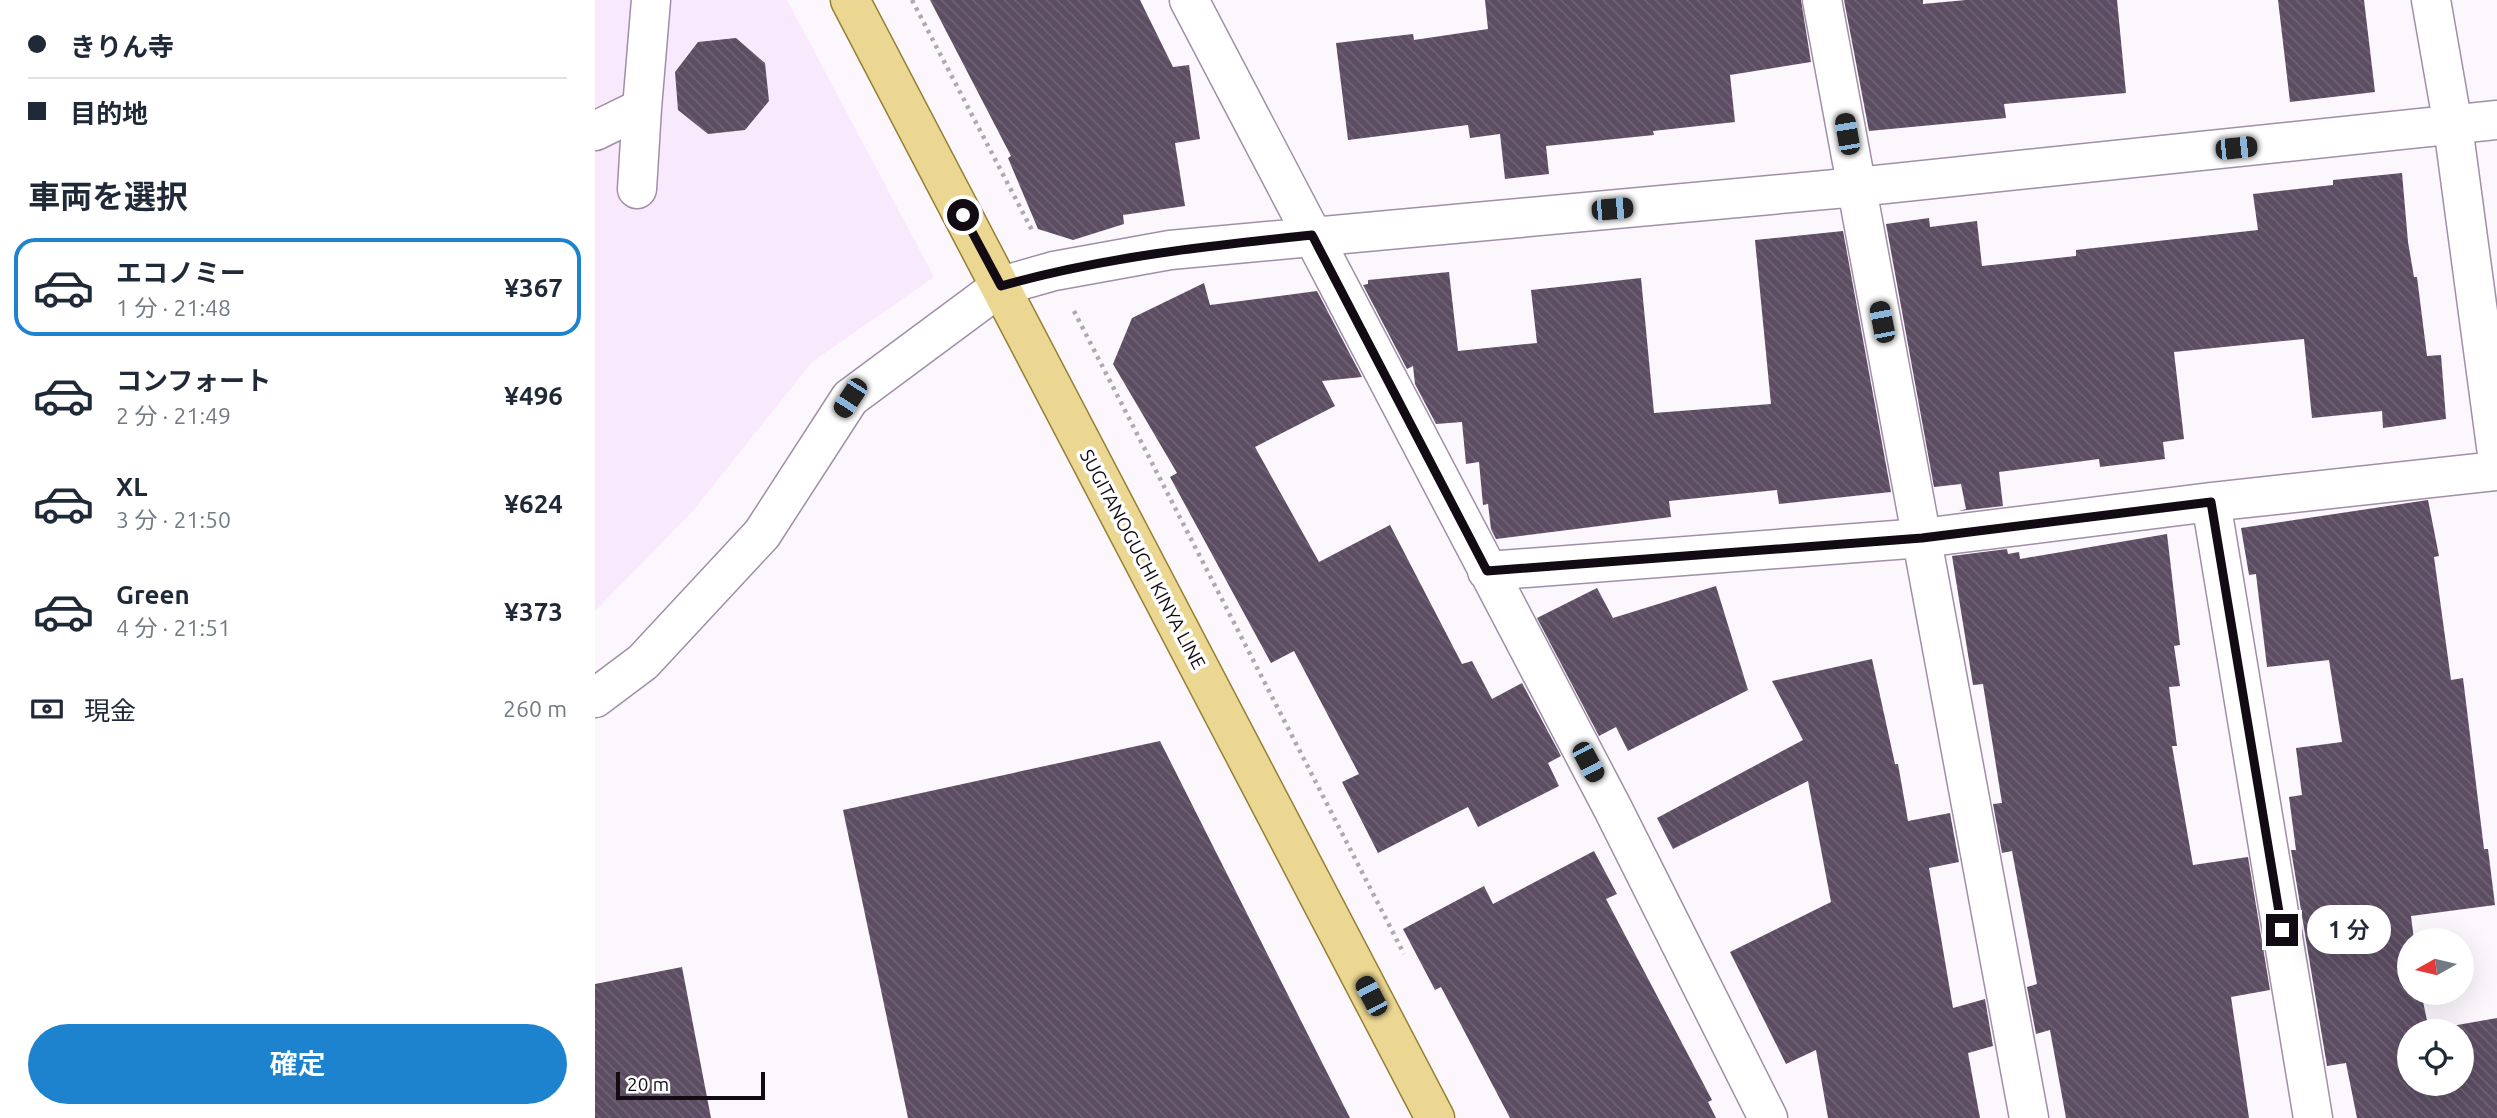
<!DOCTYPE html>
<html lang="ja">
<head>
<meta charset="utf-8">
<style>
  body { margin:0; font-family:Ubuntu,"Noto Sans JP",sans-serif; background:#f6f6f7; color:#1f2937; height:100vh; display:flex; flex-direction:column; font-size:26px; white-space:nowrap }
  * { box-sizing:border-box; margin:0 }
  p { font-size:23px; color:#747a83 }
  .icon { flex:none; width:38px; height:38px; fill:none; stroke:currentColor; stroke-width:2; stroke-linecap:round; stroke-linejoin:round }
  .map { position:relative; flex:1; overflow:hidden }
  .panel { display:flex; flex-direction:column; background:#fff; width:595px }
  .panel>* { flex:none }
  .banner { display:grid; align-content:center; height:154px; padding:0 28px; background:#fff }
  .needle { width:46px; rotate:262deg }
  .buttons { position:absolute; left:1802px; top:928px; display:grid; gap:14px }
  .buttons a { display:grid; place-items:center; width:77px; height:77px; border-radius:50%; background:#fff; box-shadow:0 7px 28px #0002; font-size:35px }
  .scale { position:absolute; left:21px; bottom:18px; width:149px; box-sizing:border-box; padding-left:7px; border:4px solid #120b14; border-top:0; font-size:19px; line-height:24px; white-space:nowrap; color:#120b14; -webkit-text-stroke:5px #fff; paint-order:stroke }
  .end { position:absolute; width:32px; height:32px; margin:-16px; border:9px solid #120b14; background:#fff; box-shadow:0 0 0 4px #fff }
  .from { border-radius:50% }
  .bubble { position:absolute; height:49px; border-radius:24px; background:#fff; box-shadow:0 7px 28px #0002; font-size:23px; font-weight:600; line-height:49px; text-align:center }
  .car { position:absolute; width:21px; height:42px; margin:-21px -10px; border-radius:9px; box-shadow:0 0 5px 2px #0007; background:linear-gradient(#222 24%,#8ab4d8 0 40%,#222 0 76%,#8ab4d8 0 86%,#222 0) }
  .banner b { display:flex; align-items:center; gap:24px; height:66px; font-size:26px }
  .banner b+b { border-top:2px solid #e0e1e3 }
  .banner i { width:18px; height:18px; background:#1f2937 }
  ul { padding:0; list-style:none }
  li { display:flex; align-items:center; gap:21px; height:98px; margin:0 14px 10px; padding:0 14px; border:4px solid transparent; border-radius:21px }
  li div { flex:1 }
  li b { display:block; font-size:26px }
  li em { font-style:normal; font-weight:600 }
  li.active { border-color:#1e83ce }
  li>.icon { width:63px; height:63px; stroke-width:1.5 }
  h2 { padding:0 28px; font-size:32px; line-height:84px }
  .pay { display:flex; align-items:center; gap:18px; height:77px; padding:0 28px; font-size:26px }
  .pay p { margin-inline-start:auto }
  .primary-button { display:flex; gap:14px; margin-top:auto; padding:14px 28px }
  .primary-button a { flex:1; height:80px; border-radius:42px; background:#1e83ce; color:#fff; font-size:28px; font-weight:600; line-height:80px; text-align:center }
  main { display:flex; flex:1; min-height:0 }
  .map>svg:first-child { display:block }
</style>
</head>
<body>
<main>
<section class="panel">
<div class="banner">
<b><i class="from"></i>きりん寺</b>
<b><i></i>目的地</b>
</div>
<h2>車両を選択</h2>
<ul>
<li class="active"><svg class="icon" aria-label="car" viewBox="0 0 24 24"><path d="M5 17H2v-5l4-1 3-4h7l3 4 3 1v5h-3M9 17h6M6 11h13"/><circle cx="7" cy="17" r="2"/><circle cx="17" cy="17" r="2"/></svg><div><b>エコノミー</b><p>1 分 · 21:48</p></div><em>¥367</em></li>
<li><svg class="icon" aria-label="car" viewBox="0 0 24 24"><path d="M5 17H2v-5l4-1 3-4h7l3 4 3 1v5h-3M9 17h6M6 11h13"/><circle cx="7" cy="17" r="2"/><circle cx="17" cy="17" r="2"/></svg><div><b>コンフォート</b><p>2 分 · 21:49</p></div><em>¥496</em></li>
<li><svg class="icon" aria-label="car" viewBox="0 0 24 24"><path d="M5 17H2v-5l4-1 3-4h7l3 4 3 1v5h-3M9 17h6M6 11h13"/><circle cx="7" cy="17" r="2"/><circle cx="17" cy="17" r="2"/></svg><div><b>XL</b><p>3 分 · 21:50</p></div><em>¥624</em></li>
<li><svg class="icon" aria-label="car" viewBox="0 0 24 24"><path d="M5 17H2v-5l4-1 3-4h7l3 4 3 1v5h-3M9 17h6M6 11h13"/><circle cx="7" cy="17" r="2"/><circle cx="17" cy="17" r="2"/></svg><div><b>Green</b><p>4 分 · 21:51</p></div><em>¥373</em></li>
</ul>
<div class="pay"><svg class="icon" aria-label="cash" viewBox="0 0 24 24"><path d="M3 7h18v10H3z"/><circle cx="12" cy="12" r="2"/></svg>現金<p>260 m</p></div>
<div class="primary-button"><a>確定</a></div>
</section>
<div class="map">
<svg width="1902" height="1118" viewBox="0 0 1902 1118">
  <defs>
    <pattern id="building-back-hatch" width="6" height="6" patternUnits="userSpaceOnUse" patternTransform="scale(1.75)"><rect width="6" height="6" fill="#5c4d62"/><path d="M-1 5l2 2M0 0l6 6M5-1l2 2" fill="none" stroke="#6e6273"/></pattern>
  </defs>
  <rect width="100%" height="100%" fill="#fbf7fd"/>
  <path fill="#f8e9fd" d="M0 0H192L339 277 217 362 97 512 0 611Z"/>
  <path fill="url(#building-back-hatch)" fill-rule="evenodd" d="M335 0H545L578 67 594 65 605 139 580 143 590 206 528 215 529 224 478 240 443 229 413 158 416 156Z
    M890 0H1206L1216 62 1135 75 1140 122 1058 131 1059 135 951 146 954 174 910 179 905 134 875 138 873 125 753 140 741 43 818 34 819 40 893 29Z
    M1249 0H1328V4L1371 0H1522L1531 93 1409 104 1411 118 1274 131Z
    M1683 0H1769L1780 92 1695 102Z
    M141 38 170 63 174 101 150 130 113 134 83 110 80 72 103 42Z
    M1807 173 1813 242 1819 277H1822L1832 356 1846 355 1851 419 1788 428 1787 411 1717 418 1709 339 1579 352 1589 439 1568 442 1570 459 1505 467 1504 459 1404 472 1408 506 1364 511 1371 509 1366 484 1339 487 1291 224 1334 218 1335 227 1382 221 1387 266 1481 256V250L1663 230 1658 194 1738 185V180Z
    M1248 231 1296 492 1184 504 1182 490 1074 501 1076 517 901 539 896 529 893 504 888 505 884 462 871 464 867 422 841 424 820 384 818 366 812 369 768 285 773 284V280L854 272 863 351 942 343 936 290 1046 278 1059 413 1176 404 1160 240Z
    M609 283 615 305 722 291 767 377 727 381 740 406 660 447 724 562 795 525 867 664 877 661 897 699 927 683 966 756 953 763 964 786 883 827 873 807 783 853 747 782 764 774 699 651 676 663 575 477 582 473 518 364 537 318Z
    M1833 500 1844 556 1839 557 1856 680 1868 678 1889 849H1893L1900 905 1816 916 1819 940H1815V992H1826L1834 1030 1902 1018V1118H1762L1751 1063 1732 1066 1696 850H1701L1694 797 1707 795 1701 748 1747 742 1734 660 1672 667 1661 574 1654 575 1646 528ZM1815 1031H1867V1083H1815Z
    M1572 534 1585 645 1579 646 1585 686 1574 687 1582 746H1577L1598 865 1653 857 1675 990 1636 997 1654 1118H1471L1455 1030 1441 1034 1432 987 1442 984 1417 851 1407 853 1398 804 1407 803 1388 684 1378 685 1357 556 1412 549 1413 554 1424 552 1425 559Z
    M1121 586 1153 690 1033 751 1021 727 1004 736 942 618 1002 588 1018 618Z
    M1277 659 1300 764H1303L1313 821 1355 813 1364 862 1334 868 1358 1008 1390 999 1398 1046 1373 1053 1385 1118H1233L1221 1050 1191 1064 1135 952 1236 902 1213 781 1078 849 1062 818 1208 740 1177 681Z
    M565 741 755 1118H313L248 810Z
    M999 851 1022 894 1011 899 1117 1100 1113 1102 1121 1118H915L846 987 840 990 808 929 889 886 898 904Z
    M87 967 116 1118H0V984Z"/>
  <g fill="none" stroke-linecap="round" stroke-linejoin="round">
    <g stroke="#a08fa7" stroke-width="41">
      <path id="minor" d="M594 0 1018 809 1173 1118
        M1227 0 1434 1118
        M1836 0 1858 126 1902 454
        M0 131 47 108 56 0
        M42 189 47 108
        M1616 502 1718 1118
        M892 571 1327 538 1616 502 1902 471
        M0 698 48 662 167 534 255 398 406 286 459 271 575 250 1262 187 1902 120"/>
    </g>
    <g stroke="#977f35" stroke-width="41">
      <path id="major" d="M255 0 840 1118"/>
    </g>
    <path stroke="#aea9b0" stroke-width="4.5" stroke-dasharray="3.5 5" stroke-linecap="butt" d="M317 0 438 232
      M479 311 809 954"/>
    <use href="#minor" stroke="#fff" stroke-width="38"/>
    <use href="#major" stroke="#ebd791" stroke-width="38"/>
  </g>
  <g fill="none" stroke-linecap="round" stroke-linejoin="round">
    <path stroke="#120b14" stroke-width="9" d="M368 215 406 286C508 257 612 246 717 235L892 571 1327 538 1616 502 1687 930"/>
  </g>
  <g text-anchor="middle" dominant-baseline="central" stroke-width="7" stroke-linejoin="round" paint-order="stroke">
    <g font-size="19" fill="#120b14" stroke="#fff">
      <text transform="translate(548 559) rotate(62)">SUGITANOGUCHI KINYA LINE</text>
    </g>
  </g>
</svg>
<div class="buttons">
<a><svg class="needle" viewBox="-14 -14 28 28"><path d="M0-13l5 13h-10z" fill="#e53935"/><path d="M0 13l5-13h-10z" fill="#747a83"/></svg></a>
<a><svg class="icon" aria-label="locate" viewBox="0 0 24 24"><circle cx="12" cy="12" r="6"/><path d="M12 2v4M12 18v4M2 12h4M18 12h4"/></svg></a>
</div>
<div class="scale">20 m</div>
<i class="end from" style="left:368px;top:215px"></i>
<i class="end" style="left:1687px;top:930px"></i>
<div class="bubble" style="left:1712px;top:905px;width:84px">1 分</div>
<i class="car" style="left:1252px;top:134px;rotate:350deg"></i>
<i class="car" style="left:1641px;top:148px;rotate:84deg"></i>
<i class="car" style="left:1017px;top:209px;rotate:85deg"></i>
<i class="car" style="left:1287px;top:322px;rotate:349deg"></i>
<i class="car" style="left:255px;top:398px;rotate:213deg"></i>
<i class="car" style="left:993px;top:762px;rotate:152deg"></i>
<i class="car" style="left:776px;top:996px;rotate:332deg"></i>
</div>
</main>
</body>
</html>
